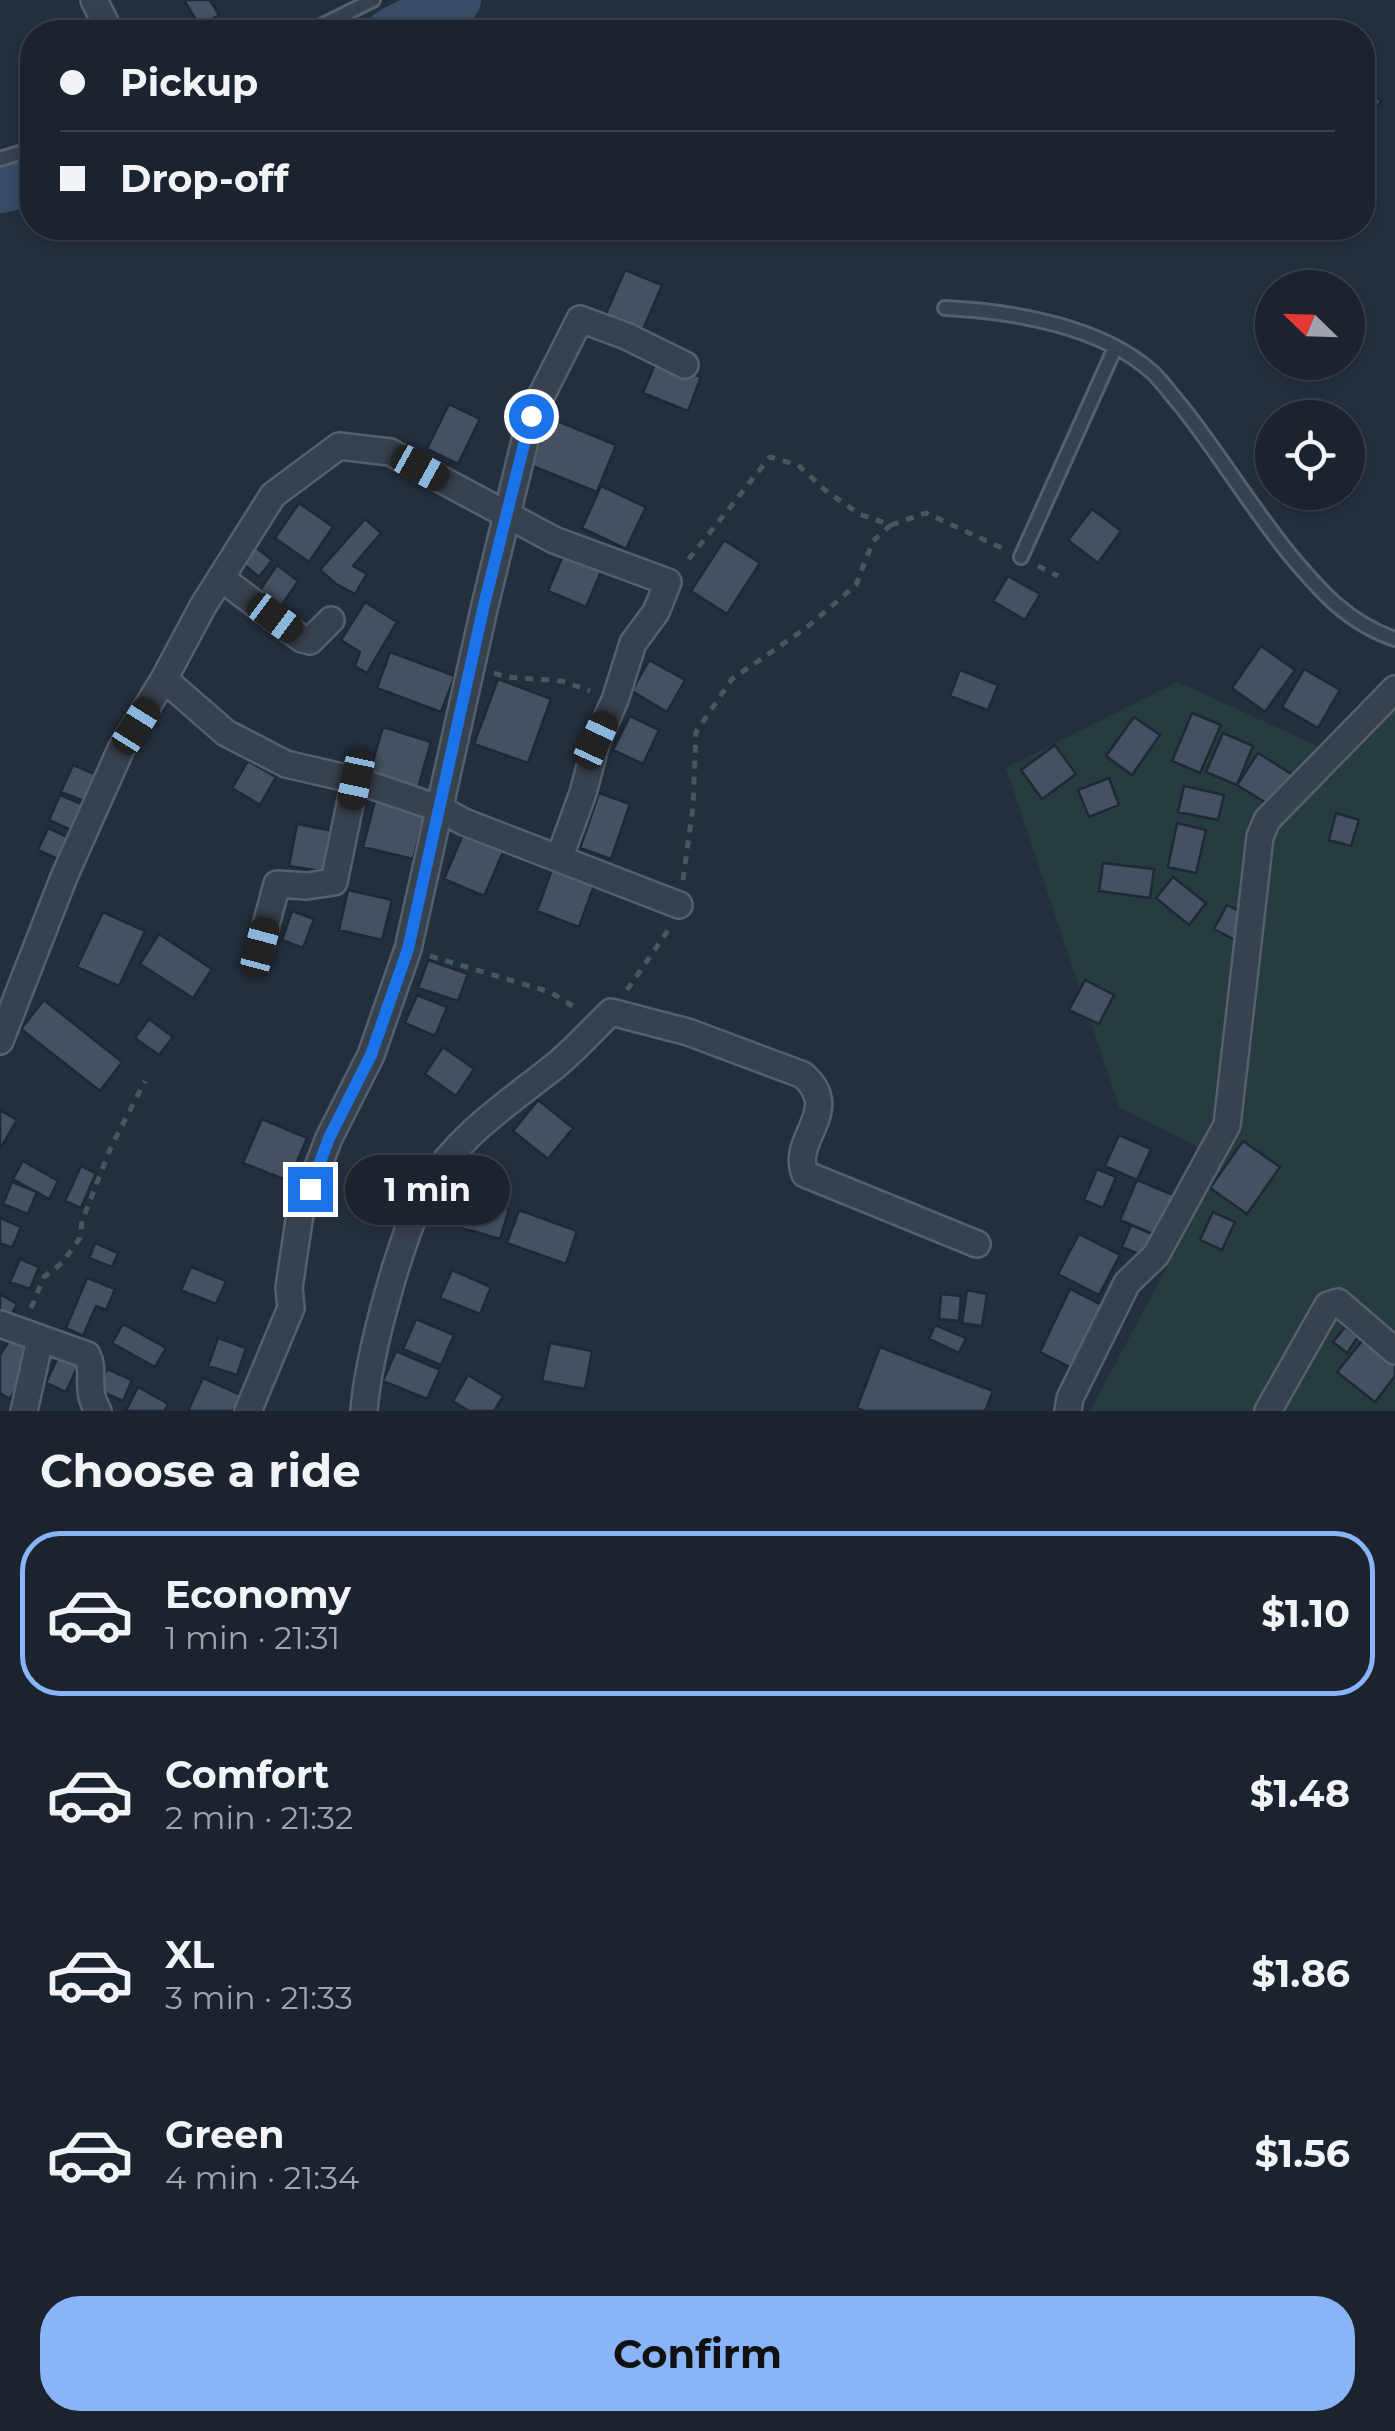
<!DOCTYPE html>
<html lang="en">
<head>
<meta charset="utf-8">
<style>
  body { margin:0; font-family:Montserrat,sans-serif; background:#282f3a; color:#f1f3f6; height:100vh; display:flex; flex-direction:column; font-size:38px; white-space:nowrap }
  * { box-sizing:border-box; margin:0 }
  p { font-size:32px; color:#a0a4aa }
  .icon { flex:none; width:55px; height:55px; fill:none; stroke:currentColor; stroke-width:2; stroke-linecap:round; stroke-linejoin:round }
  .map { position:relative; height:1411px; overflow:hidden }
  .side { display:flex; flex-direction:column; background:#1b232e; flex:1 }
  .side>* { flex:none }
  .hud { position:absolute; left:20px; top:20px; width:1355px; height:220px; border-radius:40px; box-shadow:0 5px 15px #0003,0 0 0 2px #39404a; display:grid; align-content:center; height:220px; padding:0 40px; background:#1b232e }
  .needle { width:65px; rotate:293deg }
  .fabs { position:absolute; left:1255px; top:270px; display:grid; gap:20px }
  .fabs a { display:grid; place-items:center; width:110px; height:110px; border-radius:50%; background:#1b232e; box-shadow:0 5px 15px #0003,0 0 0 2px #39404a; font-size:50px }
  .end { position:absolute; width:45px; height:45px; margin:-22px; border:12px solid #1a73e8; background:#fff; box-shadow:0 0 0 5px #fff }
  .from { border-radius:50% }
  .bubble { position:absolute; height:70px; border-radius:35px; background:#1b232e; box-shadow:0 5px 15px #0003,0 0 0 2px #39404a; font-size:32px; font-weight:700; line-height:70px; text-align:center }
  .car { position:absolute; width:30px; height:60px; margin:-30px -15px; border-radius:12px; box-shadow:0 0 8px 2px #0007; background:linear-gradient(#222 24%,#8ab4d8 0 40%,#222 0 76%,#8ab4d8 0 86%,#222 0) }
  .hud b { display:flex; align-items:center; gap:35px; height:95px; font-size:38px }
  .hud b+b { border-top:2px solid #39404a }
  .hud i { width:25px; height:25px; background:#f1f3f6 }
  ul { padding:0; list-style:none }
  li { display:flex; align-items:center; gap:30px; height:165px; margin:0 20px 15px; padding:0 20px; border:5px solid transparent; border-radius:40px }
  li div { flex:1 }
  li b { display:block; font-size:38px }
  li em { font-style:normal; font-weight:700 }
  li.active { border-color:#8ab4f8 }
  li>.icon { width:90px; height:90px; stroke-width:1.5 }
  h2 { padding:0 40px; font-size:45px; line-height:120px }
  .primary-button { display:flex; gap:20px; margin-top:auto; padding:20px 40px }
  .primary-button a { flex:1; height:115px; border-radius:40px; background:#8ab4f8; color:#111; font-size:40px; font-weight:700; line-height:115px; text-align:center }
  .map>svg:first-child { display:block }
</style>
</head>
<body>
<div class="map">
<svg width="1395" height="1411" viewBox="0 0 1395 1411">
  <rect width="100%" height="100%" fill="#242f3e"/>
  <path fill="#263c3f" d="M1178 682 1339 756 1395 685V1411H1090L1224 1160 1119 1107 1006 768Z"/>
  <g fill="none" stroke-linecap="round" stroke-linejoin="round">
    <path stroke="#394c67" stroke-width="50" d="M392 32 456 0
      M0 188 32 181"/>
  </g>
  <path fill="#455162" stroke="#1f2835" stroke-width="2.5" d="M184 0H210L219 15 200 27Z
    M1362 86 1381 101 1362 125Z
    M625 270 662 285 642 332 605 316Z
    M657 359 701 377 688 411 643 393Z
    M449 404 480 419 458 464 427 449Z
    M550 418 616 445 597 492 530 465Z
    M601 486 646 507 626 549 582 528Z
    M299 503 333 527 309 562 275 538Z
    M1092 509 1121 531 1098 563 1068 540Z
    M365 519 381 533 353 566 367 574 355 594 336 584 320 570Z
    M724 540 760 563 727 614 691 591Z
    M253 545 272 560 259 577 240 561Z
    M565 551 603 567 586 607 548 591Z
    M277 565 298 581 278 611 256 596Z
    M1008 576 1040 594 1025 620 993 601Z
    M365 602 397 622 367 673 355 666 360 652 341 640Z
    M1261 646 1295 670 1265 712 1232 688Z
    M390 652 455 676 441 712 377 688Z
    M649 660 685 680 667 712 632 691Z
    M1304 669 1340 690 1318 728 1282 707Z
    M960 670 998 685 988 710 950 696Z
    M498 679 551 699 528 763 474 744Z
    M1192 713 1221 725 1200 773 1172 761Z
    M630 716 659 730 643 764 613 750Z
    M1134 717 1160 735 1132 775 1106 756Z
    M383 727 431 742 418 788 369 774Z
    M1223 733 1253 746 1237 785 1206 772Z
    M1055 745 1076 774 1042 799 1021 770Z
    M1258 753 1293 775 1273 807 1237 785Z
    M248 761 276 777 260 805 232 788Z
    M73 765 100 776 89 803 61 792Z
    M1109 778 1119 805 1089 817 1078 790Z
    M1184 786 1224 795 1218 820 1178 812Z
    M599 793 630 804 611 859 580 848Z
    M60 795 86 806 75 832 49 820Z
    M375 801 425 814 413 859 363 847Z
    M1336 813 1359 820 1351 846 1329 840Z
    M1177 823 1206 830 1196 873 1168 867Z
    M297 824 334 831 326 872 289 866Z
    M48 828 72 839 62 861 38 850Z
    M464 832 504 850 484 896 444 879Z
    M1103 863 1154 869 1150 898 1099 891Z
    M554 864 596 880 579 927 537 911Z
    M1173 877 1206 903 1189 925 1156 898Z
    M348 890 392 900 382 940 339 930Z
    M1227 905 1250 917 1237 941 1214 929Z
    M292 911 314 919 303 948 282 940Z
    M103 912 145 931 119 986 77 967Z
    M159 934 212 969 193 998 140 964Z
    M428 960 468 974 458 1001 418 988Z
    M1085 980 1114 995 1099 1024 1069 1010Z
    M417 995 447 1007 435 1036 405 1023Z
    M44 1000 122 1062 100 1091 21 1029Z
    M149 1019 173 1037 159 1055 135 1038Z
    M443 1047 474 1069 456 1096 425 1074Z
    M538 1100 573 1128 548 1159 513 1131Z
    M0 1110 17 1120 0 1149Z
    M262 1119 307 1138 289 1181 243 1163Z
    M1119 1135 1151 1149 1137 1180 1105 1166Z
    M1243 1141 1280 1167 1247 1214 1210 1188Z
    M23 1161 58 1181 49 1199 13 1179Z
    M81 1166 96 1173 81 1208 65 1201Z
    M1097 1169 1116 1177 1103 1208 1084 1200Z
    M1137 1180 1178 1197 1160 1237 1120 1220Z
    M12 1182 37 1192 28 1214 3 1204Z
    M471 1197 509 1209 500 1239 462 1228Z
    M519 1210 577 1231 566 1264 507 1243Z
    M1213 1212 1235 1222 1222 1250 1200 1240Z
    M0 1218 21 1227 12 1248 0 1243Z
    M1131 1225 1157 1236 1148 1258 1122 1247Z
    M1079 1234 1120 1255 1099 1295 1058 1274Z
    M95 1243 118 1253 112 1267 89 1258Z
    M20 1259 39 1267 30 1289 10 1282Z
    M191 1267 226 1281 216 1304 181 1290Z
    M452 1270 491 1287 480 1314 440 1298Z
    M87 1278 115 1289 106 1310 96 1306 83 1336 66 1328Z
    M1070 1289 1102 1305 1072 1368 1040 1352Z
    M967 1290 987 1294 982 1326 962 1323Z
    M0 1294 17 1304 8 1321 0 1316Z
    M941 1294 961 1296 959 1321 939 1319Z
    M416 1319 454 1335 441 1365 403 1349Z
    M123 1324 166 1348 155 1367 112 1343Z
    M935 1325 966 1338 959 1353 929 1339Z
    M1345 1327 1358 1337 1347 1353 1333 1342Z
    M218 1338 246 1348 237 1375 208 1366Z
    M10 1339 36 1353 10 1399 0 1393V1355Z
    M1362 1341 1395 1365V1376L1375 1402 1337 1372Z
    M550 1343 592 1351 585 1389 542 1381Z
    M880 1347 993 1391 985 1411H864L857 1408Z
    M62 1348 82 1357 66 1392 46 1383Z
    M396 1351 440 1370 427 1399 383 1381Z
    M107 1369 132 1380 123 1401 98 1390Z
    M468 1375 503 1396 494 1411H469L453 1401Z
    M203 1378 241 1395 233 1411H188Z
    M138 1387 168 1404 165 1411H126Z"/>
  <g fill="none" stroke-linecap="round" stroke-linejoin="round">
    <g stroke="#565f6c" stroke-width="18">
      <path id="lane" d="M309 32 373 0
        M0 159 32 149
        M945 308C1011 311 1101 326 1152 372 1163 382 1172 396 1182 407 1220 455 1251 507 1290 555 1321 592 1348 623 1395 639
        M1021 557 1115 348"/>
    </g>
    <g stroke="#565f6c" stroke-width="30">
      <path id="street" d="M94 0 110 32
        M221 578 302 639 310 641 331 620
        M164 679 226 733 286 764 355 780 438 808 464 822 679 905
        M260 947 277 884 307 886 334 882 355 780
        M0 1041 64 877 121 749 164 679 203 606 273 495 339 446 390 452 554 540 668 582 656 612 633 643 615 700 597 740 583 793 560 856
        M0 1324 87 1355C96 1372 84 1388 98 1411
        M24 1411 40 1340
        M248 1411 291 1308 289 1288 300 1214 329 1138 371 1055 408 949 485 605 531 416 580 319 626 336 685 365
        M364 1411C368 1357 401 1232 429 1185 457 1137 508 1103 550 1070 572 1053 591 1031 611 1012L688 1032 803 1075C844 1111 790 1138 805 1174L977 1244
        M1068 1411 1070 1398 1127 1283 1156 1255 1227 1125 1260 837 1267 820 1395 689
        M1268 1411 1328 1305 1338 1302 1395 1351"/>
    </g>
    <path stroke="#44595c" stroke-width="5" stroke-dasharray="8 8" stroke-linecap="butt" d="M891 525 926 513 1006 550
      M1038 566 1058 576
      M494 673 506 677 562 681 590 691
      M683 880 693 807 696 732 732 679 806 628 856 585 873 541 891 525 859 514 825 490 798 465 770 457 684 565
      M430 956 550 992 579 1010
      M627 990 669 929
      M31 1308 44 1277 62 1263 80 1238 82 1221 111 1147 145 1081"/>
    <use href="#lane" stroke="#38414e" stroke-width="12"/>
    <use href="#street" stroke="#38414e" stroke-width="25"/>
  </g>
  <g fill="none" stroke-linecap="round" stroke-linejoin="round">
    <path stroke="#1a73e8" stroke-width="12" d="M310 1189 329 1138 371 1055 408 949 484 605 531 416"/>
  </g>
</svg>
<div class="fabs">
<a><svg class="needle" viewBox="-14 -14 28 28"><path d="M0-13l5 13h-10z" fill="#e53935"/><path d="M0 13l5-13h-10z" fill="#a0a4aa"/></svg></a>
<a><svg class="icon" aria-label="locate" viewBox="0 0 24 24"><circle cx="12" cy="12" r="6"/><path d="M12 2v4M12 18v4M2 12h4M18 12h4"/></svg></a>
</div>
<i class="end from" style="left:531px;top:416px"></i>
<i class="end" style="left:310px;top:1189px"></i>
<div class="bubble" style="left:345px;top:1155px;width:165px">1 min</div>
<i class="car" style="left:420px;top:468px;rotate:119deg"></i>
<i class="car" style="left:275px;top:618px;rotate:127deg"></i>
<i class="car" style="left:136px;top:726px;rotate:32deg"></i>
<i class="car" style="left:596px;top:740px;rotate:25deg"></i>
<i class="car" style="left:356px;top:780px;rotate:192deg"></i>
<i class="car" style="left:260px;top:947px;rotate:15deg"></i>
<div class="hud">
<b><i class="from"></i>Pickup</b>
<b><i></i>Drop-off</b>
</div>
</div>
<section class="side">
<h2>Choose a ride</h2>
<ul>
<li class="active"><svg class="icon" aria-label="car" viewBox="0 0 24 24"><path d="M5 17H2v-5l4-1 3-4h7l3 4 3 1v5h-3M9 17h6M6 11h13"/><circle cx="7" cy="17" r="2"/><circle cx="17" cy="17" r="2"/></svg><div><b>Economy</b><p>1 min · 21:31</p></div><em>$1.10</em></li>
<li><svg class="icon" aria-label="car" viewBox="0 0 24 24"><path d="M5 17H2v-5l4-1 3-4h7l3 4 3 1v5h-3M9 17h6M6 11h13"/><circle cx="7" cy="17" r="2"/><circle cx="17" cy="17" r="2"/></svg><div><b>Comfort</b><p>2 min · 21:32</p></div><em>$1.48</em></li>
<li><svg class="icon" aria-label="car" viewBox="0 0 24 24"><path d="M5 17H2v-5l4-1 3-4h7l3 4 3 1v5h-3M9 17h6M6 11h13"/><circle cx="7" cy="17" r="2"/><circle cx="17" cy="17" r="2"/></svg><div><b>XL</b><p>3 min · 21:33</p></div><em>$1.86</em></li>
<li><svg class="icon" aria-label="car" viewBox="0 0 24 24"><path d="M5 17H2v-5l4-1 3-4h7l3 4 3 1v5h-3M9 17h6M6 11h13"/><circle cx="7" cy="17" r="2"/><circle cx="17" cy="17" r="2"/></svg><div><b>Green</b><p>4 min · 21:34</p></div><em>$1.56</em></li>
</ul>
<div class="primary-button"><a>Confirm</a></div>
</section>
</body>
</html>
